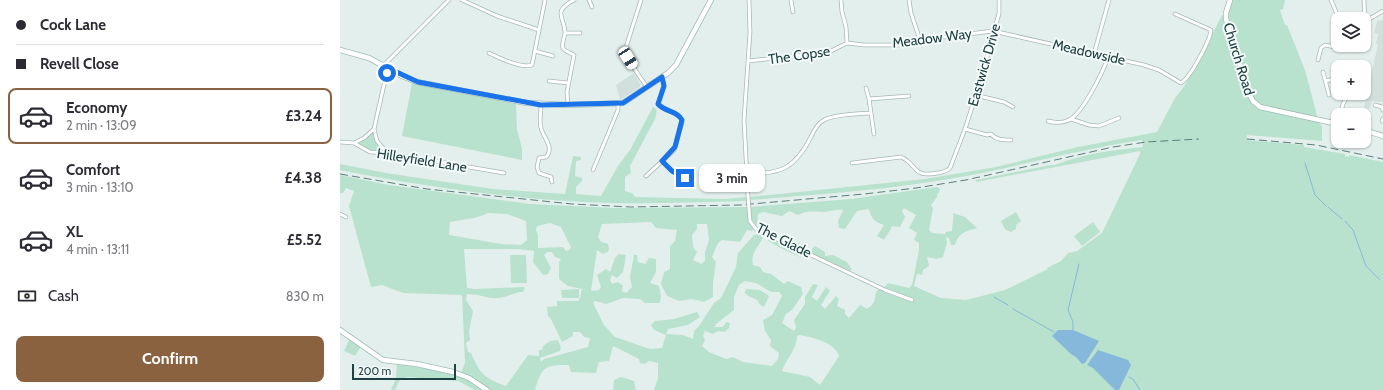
<!DOCTYPE html>
<html lang="en">
<head>
<meta charset="utf-8">
<style>
  body { margin:0; font-family:Cabin,sans-serif; background:#f2f2f3; color:#2b2b33; height:100vh; display:flex; flex-direction:column; font-size:15px; white-space:nowrap }
  * { box-sizing:border-box; margin:0 }
  p { font-size:13px; color:#7c7c81 }
  .icon { flex:none; width:22px; height:22px; fill:none; stroke:currentColor; stroke-width:2; stroke-linecap:round; stroke-linejoin:round }
  .map { position:relative; flex:1; overflow:hidden }
  .drawer { display:flex; flex-direction:column; background:#fff; width:340px }
  .drawer>* { flex:none }
  .top-card { display:grid; align-content:center; height:88px; padding:0 16px; background:#fff }
  .controls { position:absolute; left:991px; top:12px; display:grid; gap:8px }
  .controls a { display:grid; place-items:center; width:40px; height:40px; border-radius:8px; background:#fff; box-shadow:0 1px 3px #0004; font-size:20px }
  .scale { position:absolute; left:12px; bottom:10px; width:104px; box-sizing:border-box; padding-left:4px; border:2px solid #204242; border-top:0; font-size:11px; line-height:14px; white-space:nowrap; color:#204242; -webkit-text-stroke:3px #f4faf9; paint-order:stroke }
  .end { position:absolute; width:18px; height:18px; margin:-9px; border:5px solid #1a73e8; background:#fff; box-shadow:0 0 0 2px #fff }
  .from { border-radius:50% }
  .bubble { position:absolute; height:28px; border-radius:8px; background:#fff; box-shadow:0 1px 3px #0004; font-size:13px; font-weight:800; line-height:28px; text-align:center }
  .car { position:absolute; width:12px; height:24px; margin:-12px -6px; border-radius:5px; box-shadow:0 0 3px 1px #0007; background:linear-gradient(#fff 24%,#345 0 40%,#fff 0 76%,#345 0 86%,#fff 0) }
  .top-card b { display:flex; align-items:center; gap:14px; height:38px; font-size:15px }
  .top-card b+b { border-top:1px solid #e1e1e2 }
  .top-card i { width:10px; height:10px; background:#2b2b33 }
  ul { padding:0; list-style:none }
  li { display:flex; align-items:center; gap:12px; height:56px; margin:0 8px 6px; padding:0 8px; border:2px solid transparent; border-radius:8px }
  li div { flex:1 }
  li b { display:block; font-size:15px }
  li em { font-style:normal; font-weight:800 }
  li.on { border-color:#8a6240 }
  li>.icon { width:36px; height:36px; stroke-width:1.5 }
  .pay { display:flex; align-items:center; gap:10px; height:44px; padding:0 16px; font-size:15px }
  .pay p { margin-inline-start:auto }
  .primary-button { display:flex; gap:8px; margin-top:auto; padding:8px 16px }
  .primary-button a { flex:1; height:46px; border-radius:8px; background:#8a6240; color:#fff; font-size:16px; font-weight:800; line-height:46px; text-align:center }
  main { display:flex; flex:1; min-height:0 }
  .map>svg:first-child { display:block }
</style>
</head>
<body>
<main>
<section class="drawer">
<div class="top-card">
<b><i class="from"></i>Cock Lane</b>
<b><i></i>Revell Close</b>
</div>
<ul>
<li class="on"><svg class="icon" aria-label="car" viewBox="0 0 24 24"><path d="M5 17H2v-5l4-1 3-4h7l3 4 3 1v5h-3M9 17h6M6 11h13"/><circle cx="7" cy="17" r="2"/><circle cx="17" cy="17" r="2"/></svg><div><b>Economy</b><p>2 min · 13:09</p></div><em>£3.24</em></li>
<li><svg class="icon" aria-label="car" viewBox="0 0 24 24"><path d="M5 17H2v-5l4-1 3-4h7l3 4 3 1v5h-3M9 17h6M6 11h13"/><circle cx="7" cy="17" r="2"/><circle cx="17" cy="17" r="2"/></svg><div><b>Comfort</b><p>3 min · 13:10</p></div><em>£4.38</em></li>
<li><svg class="icon" aria-label="car" viewBox="0 0 24 24"><path d="M5 17H2v-5l4-1 3-4h7l3 4 3 1v5h-3M9 17h6M6 11h13"/><circle cx="7" cy="17" r="2"/><circle cx="17" cy="17" r="2"/></svg><div><b>XL</b><p>4 min · 13:11</p></div><em>£5.52</em></li>
</ul>
<div class="pay"><svg class="icon" aria-label="cash" viewBox="0 0 24 24"><path d="M3 7h18v10H3z"/><circle cx="12" cy="12" r="2"/></svg>Cash<p>830 m</p></div>
<div class="primary-button"><a>Confirm</a></div>
</section>
<div class="map">
<svg width="1043" height="390" viewBox="0 0 1043 390">
  <rect width="100%" height="100%" fill="#e3efec"/>
  <path fill="#d1dfdd" d="M1043 20V102L1032 101 1029 109 1024 108 1038 44 1036 43 1038 34 1034 33 1037 21Z
    M294 73 300 84V87L280 100 276 85Z"/>
  <path fill="#b9e2ce" fill-rule="evenodd" d="M892 0H945L943 9 940 10 945 25H947L965 70 979 123 982 126V141L907 135V140L964 145V147L1005 154V156L1009 157V155L1043 162V390H314L318 378V363L309 361 305 364 300 363 299 359 273 346 269 361 259 362 256 373 231 372 229 365C205 365 202 366 195 390H135L118 381 68 377 60 380 55 390H51L56 378 57 364 112 373 120 376 125 363 122 295 63 293 42 285 31 287 9 206 14 191 6 188 3 193H0V175L49 185 190 204 276 208 407 207 408 221 414 229 412 231 407 230 400 242 382 240 378 243 372 257 376 262 373 283V297L364 302 352 299 339 301 327 296 321 284 324 272 330 269V246L335 241 337 230 316 228 311 222 262 224 258 237 261 242 268 244 269 249 268 252 263 254 257 250 251 291 259 290 261 287 257 275 266 269 270 272 275 258 279 254 286 255 283 272 277 278 272 275 270 280 272 284 278 282 283 286 282 291 286 293 292 287 290 277 294 255H297L298 262 305 264 309 258 316 259V272L310 283 319 286 321 296 320 303H305L300 299 283 298 266 304 255 301 253 303 264 325 275 337 310 349 322 348 326 335 314 330 311 325 315 321 334 319 357 312 360 317 348 325 328 329 326 334 343 335 353 339 354 331 359 326 374 303 381 298 396 267 398 253 414 235 421 233 424 235C420 246 410 252 413 265L420 267 423 272 431 274 444 284 448 281 461 287 463 294 452 310 446 314 442 323 454 331 456 328 454 320 465 304V297L473 284 478 285 472 297 477 301 486 287 490 291 481 305 485 309 496 296 499 299 497 306 505 310V314L509 318 520 305 527 309C538 301 533 300 537 290H542L548 283 569 288 572 285 579 250V243L574 240 577 233 569 228 576 215 564 208 562 211 565 217 560 227 551 226 552 227 544 240 537 236 544 225C535 222 531 219 529 209L517 211 505 229 499 228 498 221 503 210C495 209 491 212 483 212 472 212 469 210 458 215L449 211 442 216 423 212 418 214 417 225 416 227 411 218V207L511 199 597 187 600 189 599 193H598L597 197 591 205 593 208 589 230 592 233 605 234 606 232 612 231C612 225 614 220 613 213L625 217 637 228C625 232 619 232 615 245H611L609 238 606 237 607 243 603 257 597 259 587 257 589 266 583 270 582 275 577 274 574 286 601 298 626 300 665 290 708 269 707 268 721 261 728 253 737 251 762 233 800 154V151L636 182V180L711 165H715C741 154 774 150 803 147L802 140C741 149 681 166 620 177 551 190 481 194 411 200L410 197 585 179 656 167 738 147 817 132 835 98 843 88 856 66 882 15 884 16 888 11ZM148 213 167 214 186 221 187 240 181 245 161 244 109 235 110 222C123 219 137 219 148 213ZM210 223 221 227 231 247 229 250 226 251 223 247 198 248V235L196 230 197 226ZM357 224H367L369 240 365 252V261L361 264 353 260 357 252 353 247 352 235 357 229ZM124 249H178L194 251 193 262 203 275 208 274 211 268 204 255 207 252H212L215 257 221 259 219 262V279L228 286 242 289 239 301H217V306L207 307 208 316 211 319 222 342 233 336V332H240L244 337 250 338 248 347 204 359 201 362 200 358 220 351 221 347 218 340 210 341 203 346 202 350H199V356L188 355 166 386C144 378 140 374 131 353L128 352 126 343 130 340 129 332 133 311 126 300 127 294C139 294 148 299 159 298 168 297 174 292 183 292L185 288 184 287 135 289 127 288ZM405 281 416 283 431 292H439L442 296 432 315 423 320 425 331 431 340 430 346 439 353 438 359 432 366 403 362 393 357 386 359 369 352 362 346 365 340 363 336 365 331 373 334 378 331 385 332 389 328 390 323 386 322 383 327H374L376 324 394 310V297L399 285ZM460 335C474 338 494 342 499 356L480 385 470 377 442 371C446 359 457 349 457 336Z
    M72 83 176 104 177 129 182 149V160L62 136Z
    M313 107 317 110 315 119 290 166 291 173 285 177V191L292 193 295 197 384 199 407 197V201C362 202 316 204 271 203 180 200 89 188 0 170V164L46 173 153 189 225 194 233 156 241 157V160L236 161 235 176 242 178V181L236 187V194L261 196 278 166 290 150Z
    M31 133 33 134 41 151 30 150 19 144Z
    M676 212 681 221 676 225V229L671 232 665 229 661 221Z
    M753 222 760 232 742 246 734 236Z
    M430 233C441 237 463 241 467 250L464 255 461 257C449 253 439 247 428 241Z
    M475 246 485 252V256L493 255 507 262 512 270 509 271 471 253V250Z
    M170 255H186L187 283H171Z
    M239 289V298H222L221 290Z
    M406 289 420 290 429 296 424 307C419 305 420 304 417 300 413 297 408 297 405 293Z
    M10 338 21 346 15 356 4 351Z
    M281 377 294 381 296 390H273L274 380Z"/>
  <path fill="#85b8da" d="M718 330H733L759 341 745 363 742 364 736 357 731 354 712 336Z
    M758 350 788 360 791 365 779 390H775L753 368 747 365Z"/>
  <g fill="none" stroke-linecap="round" stroke-linejoin="round">
    <path stroke="#85b8da" stroke-width="1" d="M965 163 975 195 986 206
      M988 207 1002 219
      M1005 221 1013 230 1026 266 1040 280
      M654 297 668 305
      M673 309 714 332
      M733 330V322L728 310 739 264
      M789 377 793 379 800 390"/>
    <g stroke="#a5b8b6" stroke-width="4.5">
      <path id="street" d="M122 0 157 16 199 30
        M249 0 252 7
        M301 0 287 44C286 60 298 74 307 87
        M451 0 453 12
        M501 0 502 12 506 27 507 43
        M569 0 571 13 580 40
        M991 0 999 19
        M1024 0 1025 21
        M1024 22 1043 11
        M225 33H240
        M507 43 524 45H564L580 40 653 31 804 65 819 70 841 83C850 78 870 41 871 30L835 14
        M1024 43 1029 45
        M195 51 213 56
        M149 53C159 58 181 69 192 65L205 0
        M754 54 769 0
        M978 60 981 48 985 45 1010 50 1017 45
        M408 61 489 52 507 43
        M43 66 109 0
        M983 72 989 95
        M209 81 228 83
        M986 81 998 78
        M526 88 529 99 534 134
        M635 95 664 102 673 107
        M529 99 569 96
        M201 105C201 112 199 121 201 128 203 137 215 148 206 157L199 158 197 167 199 173 211 177 212 182
        M228 105 227 92 234 55C231 53 224 51 223 48 221 44 225 37 225 32 224 16 212 12 234 0
        M1035 105 1042 107 1043 110
        M1000 115 1003 104 1009 93
        M731 119 749 125 759 126 779 118
        M708 121C715 123 723 123 729 120 743 113 763 72 768 57
        M1042 121 1043 119
        M625 129 647 135 651 134C656 140 663 140 671 140
        M0 142 14 143 30 152 47 153 164 173
        M14 143 24 138 34 129
        M47 153 37 141 34 129 46 76 50 69
        M322 161 332 171 353 180
        M512 163 561 157C579 165 571 178 598 173 603 172 606 172 610 168L625 129 645 67 650 43 659 14V0
        M253 170 278 110V103
        M407 174C442 174 455 168 471 137 474 130 478 123 484 120 495 114 517 114 530 113
        M306 176 334 150 342 123C341 111 325 112 318 104L324 86 322 77
        M408 196 404 120 410 32 409 0
        M409 209 410 221 416 229 545 290 572 300
        M0 214 6 217"/>
    </g>
    <g stroke="#a0bcb9" stroke-width="6">
      <path id="secondary" d="M890 0 886 13V19L908 92 913 101 920 107 998 124
        M0 50 29 58 62 76 77 82 187 103 228 105 283 103 328 73 336 65 371 0
        M1024 130 1043 136
        M0 330 43 360 77 364 113 372 129 378 147 390"/>
    </g>
    <use href="#street" stroke="#fff" stroke-width="3"/>
    <use href="#secondary" stroke="#fff" stroke-width="4.5"/>
    <path stroke="#5b7e7d" stroke-width="1" stroke-dasharray="8 4" stroke-linecap="butt" d="M907 139 976 145 1043 159
      M0 174 87 189 232 204 291 207 400 205 524 194 576 188 626 180 773 147 806 142 859 139"/>
    <g stroke="#a5b8b6" stroke-width="4.5" stroke-linecap="butt">
      <path id="street-bridge" d="M408 196 409 209"/>
    </g>
    <use href="#street-bridge" stroke="#fff" stroke-width="3"/>
  </g>
  <g fill="none" stroke-linecap="round" stroke-linejoin="round">
    <path stroke="#1a73e8" stroke-width="5" d="M47 73 50 69 78 82 201 105 283 103 322 77 324 86 318 104C325 112 338 111 342 120L335 147 322 161 332 171 345 178"/>
  </g>
  <g text-anchor="middle" dominant-baseline="central" stroke-width="4" stroke-linejoin="round" paint-order="stroke">
    <g font-size="14" fill="#204242" stroke="#f4faf9">
      <text transform="translate(592 38) rotate(-7)">Meadow Way</text>
      <text transform="translate(749 52) rotate(13)">Meadowside</text>
      <text transform="translate(459 55) rotate(-8)">The Copse</text>
      <text transform="translate(899 59) rotate(73)">Church Road</text>
      <text transform="translate(644 65) rotate(-74)">Eastwick Drive</text>
      <text transform="translate(82 160) rotate(9)">Hilleyfield Lane</text>
      <text transform="translate(444 240) rotate(27)">The Glade</text>
    </g>
  </g>
</svg>
<div class="controls">
<a><svg class="icon" aria-label="layers" viewBox="0 0 24 24"><path d="M12 4l9 5-9 5-9-5zM3 14l9 5 9-5"/></svg></a>
<a>+</a>
<a>−</a>
</div>
<div class="scale">200 m</div>
<i class="end from" style="left:47px;top:73px"></i>
<i class="end" style="left:345px;top:178px"></i>
<div class="bubble" style="left:359px;top:164px;width:66px">3 min</div>
<i class="car" style="left:288px;top:58px;rotate:147deg"></i>
</div>
</main>
</body>
</html>
